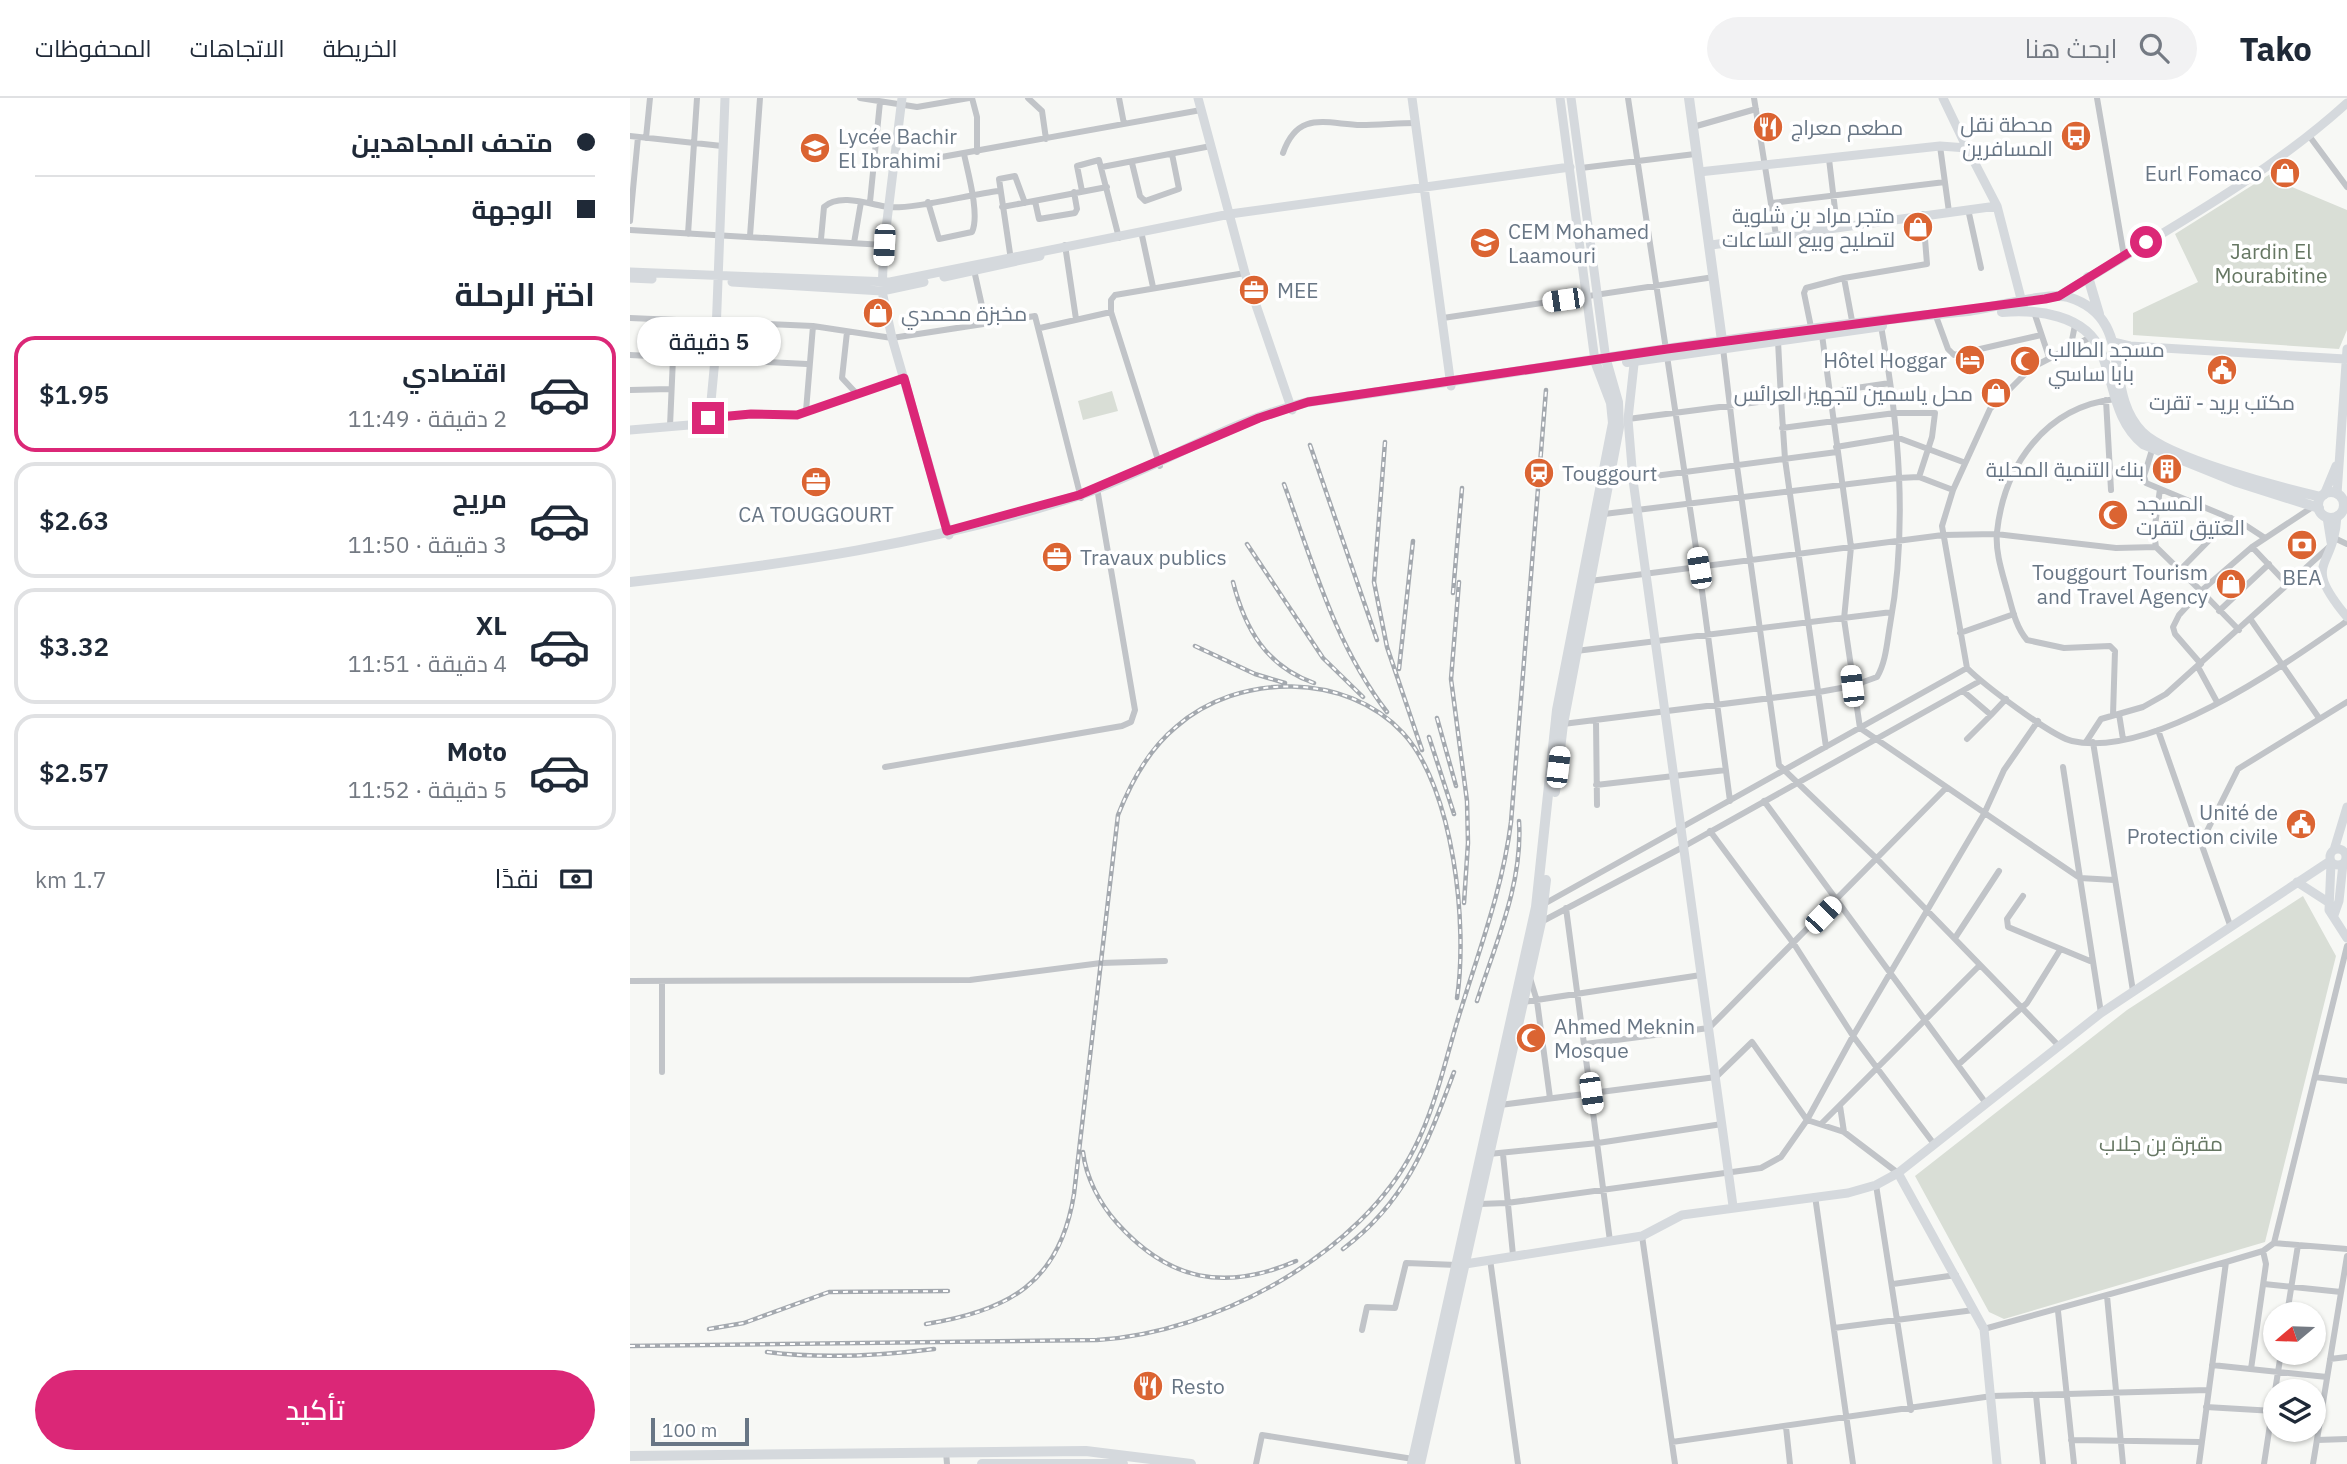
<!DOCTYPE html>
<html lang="ar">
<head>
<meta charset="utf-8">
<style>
  body { margin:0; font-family:"IBM Plex Sans",Cairo,sans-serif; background:#f2f2f3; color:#1f2937; direction:rtl; height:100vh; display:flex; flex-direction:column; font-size:26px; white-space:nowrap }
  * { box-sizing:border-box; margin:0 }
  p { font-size:23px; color:#747a83 }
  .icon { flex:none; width:38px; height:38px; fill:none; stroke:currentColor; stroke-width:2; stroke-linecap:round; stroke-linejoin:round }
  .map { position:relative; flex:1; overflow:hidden; direction:ltr }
  .panel { display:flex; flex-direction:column; background:#fff; width:630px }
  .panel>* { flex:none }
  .banner { display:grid; align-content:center; height:154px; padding:0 35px; background:#fff }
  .needle { width:46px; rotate:251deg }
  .tools { position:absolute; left:1633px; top:1204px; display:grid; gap:14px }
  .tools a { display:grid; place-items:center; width:63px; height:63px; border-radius:50%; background:#fff; box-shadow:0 2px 5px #0004; font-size:35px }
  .scale { position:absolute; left:21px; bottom:18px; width:98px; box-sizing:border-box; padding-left:7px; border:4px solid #687685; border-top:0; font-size:19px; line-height:24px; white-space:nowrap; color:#687685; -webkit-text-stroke:5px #fff; paint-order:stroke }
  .end { position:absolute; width:32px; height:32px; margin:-16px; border:9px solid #db2777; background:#fff; box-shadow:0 0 0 4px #fff }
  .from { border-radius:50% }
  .bubble { position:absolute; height:49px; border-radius:24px; background:#fff; box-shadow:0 2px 5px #0004; font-size:23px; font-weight:600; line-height:49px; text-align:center; direction:rtl }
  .car { position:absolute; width:21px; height:42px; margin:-21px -10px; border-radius:9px; box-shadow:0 0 5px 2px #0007; background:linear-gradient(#fff 24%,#345 0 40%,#fff 0 76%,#345 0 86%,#fff 0) }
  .banner b { display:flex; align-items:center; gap:24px; height:66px; font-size:26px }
  .banner b+b { border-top:2px solid #e0e1e3 }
  .banner i { width:18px; height:18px; background:#1f2937 }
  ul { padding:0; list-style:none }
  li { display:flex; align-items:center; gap:21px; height:116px; margin:0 14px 10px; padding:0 21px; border:4px solid #e0e1e3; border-radius:21px }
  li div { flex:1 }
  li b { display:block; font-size:26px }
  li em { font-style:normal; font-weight:600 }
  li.on { border-color:#db2777 }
  li>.icon { width:63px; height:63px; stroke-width:1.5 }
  h2 { padding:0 35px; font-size:32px; line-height:84px }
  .pay { display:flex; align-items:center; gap:18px; height:77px; padding:0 35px; font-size:26px }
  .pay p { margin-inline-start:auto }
  .action { display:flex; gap:14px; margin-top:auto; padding:14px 35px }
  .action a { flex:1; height:80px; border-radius:42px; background:#db2777; color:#fff; font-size:28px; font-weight:600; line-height:80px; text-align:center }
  header { display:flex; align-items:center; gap:42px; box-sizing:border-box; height:98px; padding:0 35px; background:#fff; border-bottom:2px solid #e0e1e3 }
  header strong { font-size:33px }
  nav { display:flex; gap:38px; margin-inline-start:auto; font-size:24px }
  .search { width:490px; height:63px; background:#f2f2f3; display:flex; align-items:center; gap:18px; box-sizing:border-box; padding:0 24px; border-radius:38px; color:#747a83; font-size:26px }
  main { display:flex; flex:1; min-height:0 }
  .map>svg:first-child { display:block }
</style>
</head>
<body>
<header>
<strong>Tako</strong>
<div class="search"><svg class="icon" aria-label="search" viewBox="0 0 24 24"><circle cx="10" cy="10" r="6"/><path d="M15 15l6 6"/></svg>ابحث هنا</div>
<nav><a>الخريطة</a><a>الاتجاهات</a><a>المحفوظات</a></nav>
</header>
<main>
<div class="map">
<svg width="1717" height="1366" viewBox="0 0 1717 1366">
  <rect width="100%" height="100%" fill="#f7f8f5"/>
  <path fill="#d9ded6" d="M1645 73 1662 89 1717 112V232L1709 251 1503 237V215L1568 184 1545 136Z
    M482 293 488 313 453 322 448 303Z
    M1673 798 1706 858 1635 1144 1374 1221 1359 1214 1285 1078 1497 912Z"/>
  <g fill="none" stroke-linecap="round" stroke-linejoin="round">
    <path stroke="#c1c4c8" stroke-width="6" d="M230 0 287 9 339 0
      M342 0 347 19V54
      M398 0 412 13 416 41
      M489 0 494 26
      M998 0 1069 470 1100 703
      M1124 0 1146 137
      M1467 0 1494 158
      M1063 29 1126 11
      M0 38 92 48
      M1680 39 1717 89
      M16 40 20 0
      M1310 48 1319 114
      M653 55C668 12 696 26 731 27 749 27 768 25 786 25
      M1199 61 1207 128
      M502 65 510 98 515 103 549 91 542 56
      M262 68 571 12
      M472 69 581 48
      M951 70 1065 56
      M452 93 447 68 469 62 489 140
      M405 103 409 121 445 115 447 111 444 94
      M240 104 250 4
      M298 104 309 141 342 134C350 117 338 75 334 56
      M1142 105 1315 84
      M372 109 477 89
      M1338 111 1351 170
      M0 123 8 39
      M0 132 254 147
      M511 133 523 189
      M58 136 67 0
      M120 138 130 0
      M191 141 194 109C209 95 239 106 257 109 281 112 341 96 369 93
      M224 145 231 104
      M435 147 446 221
      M381 162 369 81 385 78 395 105
      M344 172 356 226
      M1404 214 1419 259
      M0 220 183 228 262 240 405 218 451 400
      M813 220 1084 179
      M1307 221 1318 251 1324 257 1411 237
      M1223 228 1214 180 1297 166 1293 116
      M410 230 481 214
      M217 234 212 280 226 295
      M1182 234 1174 195 1176 190 1214 180
      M1192 237 1221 449 1214 521 1230 630 1450 780 1471 915
      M1461 239 1401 270 1360 311 1323 392 1312 428 1337 570C1353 586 1421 638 1442 643 1522 661 1654 567 1717 523
      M1148 243 1151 301 1260 285
      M1441 247 1445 227
      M1093 250 1107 368 1149 667 1247 761 1428 947
      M0 257 177 266
      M0 292 40 291
      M1476 302 1481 392
      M176 313 183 228
      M78 320 122 316 167 317 274 280
      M998 321 1151 301 1155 361 1196 649
      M40 328 43 260
      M1152 330 1265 315H1305L1302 339 1289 379
      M1206 349 1266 339 1333 364
      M1522 352 1514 378 1516 385 1612 425 1635 440
      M530 368 481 214V202L485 197 615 175
      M979 384 1207 354
      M974 416 1268 380 1289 379 1323 392
      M1700 438 1717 446
      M1526 449 1524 435 1530 391
      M1622 449 1657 486
      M1550 472 1601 420
      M960 483 1313 437 1366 436 1486 450 1526 449 1571 493 1622 449 1684 408
      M1589 513 1639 466
      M1621 522 1689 620
      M1330 535 1384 516
      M946 553 1262 514
      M1571 566 1545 536 1543 529 1549 517 1571 493 1609 532
      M1568 569 1587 604
      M1333 593 1361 617 1376 601
      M1489 616 1493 641
      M1483 617 1485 553 1480 548 1434 550 1397 542C1385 528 1382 509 1377 492 1372 474 1365 453 1367 434 1374 368 1415 309 1485 301
      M966 623 967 707
      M933 626 1189 594 1222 588 1247 579C1256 564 1257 544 1260 527 1278 428 1269 327 1251 228
      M1528 632 1562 729 1571 745
      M1337 641 1361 617
      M1456 644 1471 621 1513 609 1536 596 1699 449
      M1463 644 1503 893
      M255 669 492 628 501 624 505 612 467 390
      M1433 669 1450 780 1484 782
      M966 687 1096 672
      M1134 703 1355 1004
      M1080 733 1164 846 1223 938 1304 1046
      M1393 798 1377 821 1378 829 1460 863
      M914 806 1337 570
      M936 810 980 1143
      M911 824 1053 749 1350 583
      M1600 827 1571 745 1608 671 1717 604
      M1325 840 1369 773
      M900 880 907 903 920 1000
      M0 883 340 882 471 865 535 863
      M32 883V974
      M893 904 1071 877
      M955 946 1079 930 1316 690
      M1329 966 1397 905 1430 852
      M1685 979 1717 983
      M870 1007 1086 979 1122 944 1177 1022 1214 1034 1268 1075
      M1210 1008 1214 1034
      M1191 1026 1350 867
      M859 1056 968 1045 1092 1026
      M873 1056 883 1157
      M1246 1087 1281 1312
      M1185 1098 1223 1366
      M849 1106 877 1105 1131 1070 1151 1059 1177 1022 1223 938 1354 716 1374 672 1408 623
      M1012 1138 1045 1366
      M1644 1145 1717 1151
      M860 1161 888 1366
      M1263 1186 1326 1177
      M1634 1186 1711 1194
      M1477 1198 1493 1366
      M1428 1213 1444 1366
      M1657 1216 1668 1147
      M1204 1230 1344 1212
      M1354 1231 1596 1164 1633 1153 1644 1145 1717 848
      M732 1232 737 1209 765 1210 776 1165 827 1167
      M1700 1261 1717 1259
      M1582 1267 1697 1279
      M1621 1271 1636 1166 1633 1153
      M1645 1293 1651 1255
      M1406 1297 1413 1366
      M1576 1309 1644 1313
      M1156 1329 1160 1366
      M1441 1342 1570 1344
      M1687 1342 1717 1341
      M1042 1344 1362 1298 1578 1292
      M316 1354 317 1366
      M626 1366 632 1337 783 1361
      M1569 1366 1596 1164
      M1634 1366 1645 1294
      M1683 1366 1717 1158"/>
    <path stroke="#d5d9dd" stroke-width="9" d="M272 0 254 147 252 193 262 240 319 437
      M568 0 615 175 662 312
      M782 0 821 288
      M930 0 965 263
      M941 0 976 262
      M1313 0 1337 50
      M1069 74 1310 48 1337 50 1367 108 1394 212
      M1081 147 1367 108
      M0 174 260 184 600 116 940 69
      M314 179 410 158
      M0 180 22 181
      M102 184 252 193 294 184
      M1429 198C1527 137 1631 83 1717 5
      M1483 244 1500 248 1715 261
      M1005 257 998 321 1003 382 1103 1108
      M0 332 71 326 80 314 85 261 95 0
      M1707 396 1717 251
      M1694 397 1706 368
      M1707 418C1704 474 1670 462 1717 519
      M1697 419 1701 444
      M1668 477 1683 478 1692 486
      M1700 759a8 8 0 1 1 16 0a8 8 0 1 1-16 0Z
      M1704 752 1717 709
      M1701 765 1699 812 1717 840
      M1667 784 1698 804
      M1704 817 1709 803 1713 766
      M1268 1075 1354 1231 1367 1366
      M829 1167 1012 1138 1052 1117 1218 1095 1246 1087 1268 1075 1471 915 1700 763"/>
    <path stroke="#d5d9dd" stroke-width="10" d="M1059 0 1093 250
      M1458 179 1469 216
      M1372 214C1405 211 1456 216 1471 254 1485 286 1484 322 1513 346L1607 384 1689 410
      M997 264 1252 228
      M1688 407a13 13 0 1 1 26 0a13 13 0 1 1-26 0Z
      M0 484C151 467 303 446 447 398 526 371 598 323 678 304 898 274 1117 234 1338 213 1360 210 1421 194 1438 199 1507 220 1471 292 1512 334 1539 361 1652 390 1691 399
      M925 694 933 626 989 329 988 304 976 262
      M782 1366 906 809 927 612 983 325 981 305 965 263
      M790 1366 911 824 916 782"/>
    <path stroke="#d5d9dd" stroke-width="10" d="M0 1358 456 1353 561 1366
      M352 1366H493"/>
    <g stroke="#a4a9af" stroke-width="4.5">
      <path id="rail" d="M755 344 744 484 757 549 792 652
        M680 347 747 542
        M654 386C683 465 705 547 757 614
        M617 446 693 560 733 599
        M603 484C615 531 636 568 684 585
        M829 484 821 581 837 703 838 745 834 805
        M823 495 832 390
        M565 548 625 576 655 585
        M769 571 783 443
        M807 620 826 688
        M799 639 824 716
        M847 903C866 844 893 785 889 723
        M453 1054C456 1080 470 1106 487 1125 539 1183 595 1194 666 1163
        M713 1151C777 1103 797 1046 824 974
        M296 1226C378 1213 430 1185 444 1096L488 717C501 684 518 652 546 629 608 574 717 574 773 635 824 690 838 828 827 900
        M79 1231 114 1225 199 1194 318 1193
        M0 1248 467 1242C584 1235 731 1157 785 1049 807 1006 817 954 832 908 851 847 873 788 881 724L916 292
        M137 1254C193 1261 248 1258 304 1251"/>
    </g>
    <use href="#rail" stroke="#fff" stroke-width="2" stroke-dasharray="5" stroke-linecap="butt"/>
  </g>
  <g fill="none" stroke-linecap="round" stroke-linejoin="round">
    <path stroke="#db2777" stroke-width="9" d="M78 320 121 316 167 317 274 280 317 433 449 397 629 320 678 304 1037 251 1415 201 1429 198 1516 144"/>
  </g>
  <defs>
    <g id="restaurant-disc" transform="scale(1.575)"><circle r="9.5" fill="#db6432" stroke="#fff"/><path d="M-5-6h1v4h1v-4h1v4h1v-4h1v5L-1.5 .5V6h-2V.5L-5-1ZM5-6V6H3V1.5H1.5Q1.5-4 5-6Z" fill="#fff"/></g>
    <g id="bus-disc" transform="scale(1.575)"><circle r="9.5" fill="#db6432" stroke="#fff"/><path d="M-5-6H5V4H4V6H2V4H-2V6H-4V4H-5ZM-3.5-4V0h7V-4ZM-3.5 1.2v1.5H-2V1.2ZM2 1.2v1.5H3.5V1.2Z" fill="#fff"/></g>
    <g id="school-disc" transform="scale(1.575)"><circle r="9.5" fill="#db6432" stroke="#fff"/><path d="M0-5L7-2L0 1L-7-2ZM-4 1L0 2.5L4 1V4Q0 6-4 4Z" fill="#fff"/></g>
    <g id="shop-disc" transform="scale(1.575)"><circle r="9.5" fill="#db6432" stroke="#fff"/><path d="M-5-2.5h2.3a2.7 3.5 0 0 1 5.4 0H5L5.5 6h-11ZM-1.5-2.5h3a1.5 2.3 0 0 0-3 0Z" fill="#fff"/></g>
    <g id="office-disc" transform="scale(1.575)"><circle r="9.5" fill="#db6432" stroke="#fff"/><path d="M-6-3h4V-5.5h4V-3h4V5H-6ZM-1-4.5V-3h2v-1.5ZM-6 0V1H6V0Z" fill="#fff"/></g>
    <g id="hotel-disc" transform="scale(1.575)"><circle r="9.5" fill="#db6432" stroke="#fff"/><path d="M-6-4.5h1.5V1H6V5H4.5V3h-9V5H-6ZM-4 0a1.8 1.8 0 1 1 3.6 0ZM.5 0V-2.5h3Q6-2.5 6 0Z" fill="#fff"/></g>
    <g id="mosque-disc" transform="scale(1.575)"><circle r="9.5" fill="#db6432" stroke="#fff"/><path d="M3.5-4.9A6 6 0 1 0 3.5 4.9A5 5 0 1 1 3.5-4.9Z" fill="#fff"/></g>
    <g id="civic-disc" transform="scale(1.575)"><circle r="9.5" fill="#db6432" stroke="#fff"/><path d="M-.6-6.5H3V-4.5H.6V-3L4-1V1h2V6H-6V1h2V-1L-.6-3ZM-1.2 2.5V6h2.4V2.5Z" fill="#fff"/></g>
    <g id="building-disc" transform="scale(1.575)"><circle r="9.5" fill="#db6432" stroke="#fff"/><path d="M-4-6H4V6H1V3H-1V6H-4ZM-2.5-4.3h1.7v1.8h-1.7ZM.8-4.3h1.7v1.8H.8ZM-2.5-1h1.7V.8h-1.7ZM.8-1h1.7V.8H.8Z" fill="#fff"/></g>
    <g id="station-disc" transform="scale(1.575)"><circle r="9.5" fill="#db6432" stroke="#fff"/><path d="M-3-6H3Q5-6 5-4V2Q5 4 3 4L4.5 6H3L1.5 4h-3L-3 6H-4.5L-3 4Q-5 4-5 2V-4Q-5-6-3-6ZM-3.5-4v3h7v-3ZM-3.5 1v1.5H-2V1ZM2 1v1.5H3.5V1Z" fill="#fff"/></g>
    <g id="bank-disc" transform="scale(1.575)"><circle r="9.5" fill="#db6432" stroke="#fff"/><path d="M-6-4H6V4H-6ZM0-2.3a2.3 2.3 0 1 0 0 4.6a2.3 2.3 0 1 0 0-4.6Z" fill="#fff"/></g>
  </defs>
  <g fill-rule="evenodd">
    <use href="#restaurant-disc" x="1138" y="29"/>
    <use href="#bus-disc" x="1446" y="38"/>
    <use href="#school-disc" x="185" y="50"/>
    <use href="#shop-disc" x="1655" y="75"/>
    <use href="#shop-disc" x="1288" y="129"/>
    <use href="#school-disc" x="855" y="145"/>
    <use href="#office-disc" x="624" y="192"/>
    <use href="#shop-disc" x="248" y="215"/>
    <use href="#hotel-disc" x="1340" y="262"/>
    <use href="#mosque-disc" x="1395" y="263"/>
    <use href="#civic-disc" x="1592" y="272"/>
    <use href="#shop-disc" x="1366" y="295"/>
    <use href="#building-disc" x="1537" y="371"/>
    <use href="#station-disc" x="909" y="375"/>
    <use href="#office-disc" x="186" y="384"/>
    <use href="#mosque-disc" x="1483" y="417"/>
    <use href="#bank-disc" x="1672" y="447"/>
    <use href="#office-disc" x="427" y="459"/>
    <use href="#shop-disc" x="1601" y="486"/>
    <use href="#civic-disc" x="1671" y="726"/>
    <use href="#mosque-disc" x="901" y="940"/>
    <use href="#restaurant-disc" x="518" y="1288"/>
  </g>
  <g text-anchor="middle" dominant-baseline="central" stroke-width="7" stroke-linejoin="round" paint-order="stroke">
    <g font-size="21" fill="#687685" stroke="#fff" text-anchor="start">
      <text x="1423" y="26" text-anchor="end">محطة نقل<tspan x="1423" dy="24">المسافرين</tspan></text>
      <text x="1161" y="29">مطعم معراج</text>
      <text x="208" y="38">Lycée Bachir<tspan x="208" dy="24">El Ibrahimi</tspan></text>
      <text x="1632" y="75" text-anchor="end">Eurl Fomaco</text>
      <text x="1265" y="117" text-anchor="end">متجر مراد بن شلوية<tspan x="1265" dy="24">لتصليح وبيع الساعات</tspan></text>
      <text x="878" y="133">CEM Mohamed<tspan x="878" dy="24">Laamouri</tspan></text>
      <text x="647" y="192">MEE</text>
      <text x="271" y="215">مخبزة محمدي</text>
      <text x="1418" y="251">مسجد الطالب<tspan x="1418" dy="24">بابا ساسي</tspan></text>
      <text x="1317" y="262" text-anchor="end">Hôtel Hoggar</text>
      <text x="1343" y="295" text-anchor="end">محل ياسمين لتجهيز العرائس</text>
      <text x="1592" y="304" text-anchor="middle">مكتب بريد - تقرت</text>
      <text x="1514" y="371" text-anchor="end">بنك التنمية المحلية</text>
      <text x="932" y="375">Touggourt</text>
      <text x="1506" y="405">المسجد<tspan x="1506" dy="24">العتيق لتقرت</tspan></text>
      <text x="186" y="416" text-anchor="middle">CA TOUGGOURT</text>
      <text x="450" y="459">Travaux publics</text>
      <text x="1578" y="474" text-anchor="end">Touggourt Tourism<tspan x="1578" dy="24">and Travel Agency</tspan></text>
      <text x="1672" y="479" text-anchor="middle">BEA</text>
      <text x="1648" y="714" text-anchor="end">Unité de<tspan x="1648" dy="24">Protection civile</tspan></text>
      <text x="924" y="928">Ahmed Meknin<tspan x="924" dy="24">Mosque</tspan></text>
      <text x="541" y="1288">Resto</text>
    </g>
    <g font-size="21" fill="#667763" stroke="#fff">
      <text x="1641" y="153">Jardin El<tspan x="1641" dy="24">Mourabitine</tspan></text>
      <text x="1531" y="1045">مقبرة بن جلاب</text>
    </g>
  </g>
</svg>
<div class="tools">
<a><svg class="needle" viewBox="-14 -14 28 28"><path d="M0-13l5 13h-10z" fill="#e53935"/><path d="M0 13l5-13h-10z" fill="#747a83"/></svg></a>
<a><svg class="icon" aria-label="layers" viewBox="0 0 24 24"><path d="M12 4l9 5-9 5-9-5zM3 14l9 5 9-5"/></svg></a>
</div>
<div class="scale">100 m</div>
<i class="end from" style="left:1516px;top:144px"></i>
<i class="end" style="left:78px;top:320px"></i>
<div class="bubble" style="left:7px;top:219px;width:144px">5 دقيقة</div>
<i class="car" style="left:254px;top:147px;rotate:183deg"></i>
<i class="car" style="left:933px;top:202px;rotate:262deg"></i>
<i class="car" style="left:1069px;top:470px;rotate:351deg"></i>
<i class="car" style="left:1222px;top:588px;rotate:353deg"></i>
<i class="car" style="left:928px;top:669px;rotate:7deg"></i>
<i class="car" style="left:1193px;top:817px;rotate:44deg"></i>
<i class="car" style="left:961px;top:995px;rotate:172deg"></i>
</div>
<section class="panel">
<div class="banner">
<b><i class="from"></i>متحف المجاهدين</b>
<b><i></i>الوجهة</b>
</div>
<h2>اختر الرحلة</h2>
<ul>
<li class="on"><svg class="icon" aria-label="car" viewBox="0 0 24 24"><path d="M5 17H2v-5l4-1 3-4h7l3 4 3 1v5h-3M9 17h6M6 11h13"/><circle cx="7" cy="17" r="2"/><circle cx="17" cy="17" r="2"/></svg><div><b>اقتصادي</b><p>2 دقيقة · 11:49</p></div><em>$1.95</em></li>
<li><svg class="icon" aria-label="car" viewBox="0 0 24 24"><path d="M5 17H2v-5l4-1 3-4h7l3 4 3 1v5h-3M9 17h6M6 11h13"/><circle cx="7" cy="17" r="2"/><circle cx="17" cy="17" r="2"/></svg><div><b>مريح</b><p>3 دقيقة · 11:50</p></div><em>$2.63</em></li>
<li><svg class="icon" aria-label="car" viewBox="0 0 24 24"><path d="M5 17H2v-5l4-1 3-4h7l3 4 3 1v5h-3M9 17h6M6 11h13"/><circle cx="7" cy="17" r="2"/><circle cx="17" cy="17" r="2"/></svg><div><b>XL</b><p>4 دقيقة · 11:51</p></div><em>$3.32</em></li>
<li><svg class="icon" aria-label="car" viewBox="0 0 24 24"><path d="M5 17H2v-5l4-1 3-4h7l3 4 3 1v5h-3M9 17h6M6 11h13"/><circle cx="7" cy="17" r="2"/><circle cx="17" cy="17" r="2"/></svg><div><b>Moto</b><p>5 دقيقة · 11:52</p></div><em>$2.57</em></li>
</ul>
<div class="pay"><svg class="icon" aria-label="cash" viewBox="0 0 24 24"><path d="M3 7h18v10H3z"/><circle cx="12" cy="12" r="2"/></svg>نقدًا<p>1.7 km</p></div>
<div class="action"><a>تأكيد</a></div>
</section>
</main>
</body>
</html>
